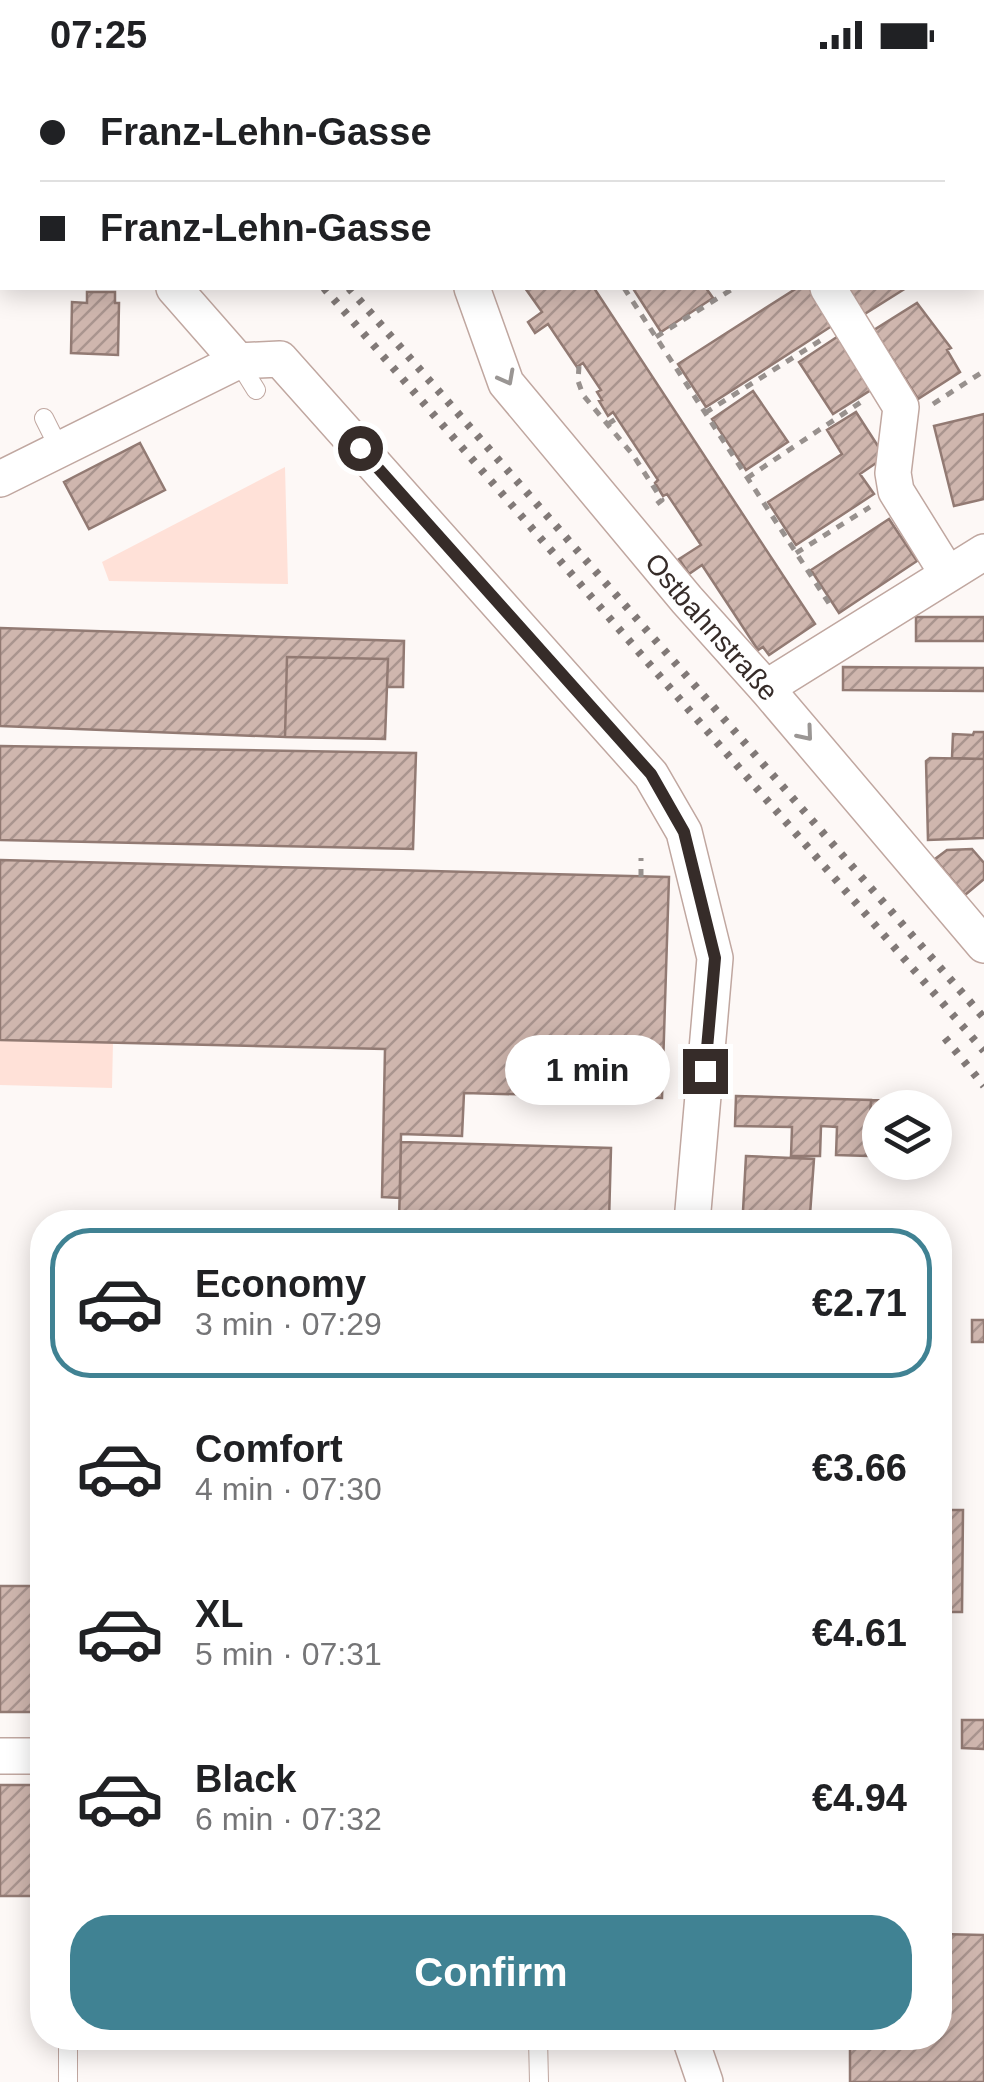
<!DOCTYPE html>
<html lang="en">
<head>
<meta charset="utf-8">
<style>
  body { margin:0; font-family:Helvetica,sans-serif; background:#f2f2f2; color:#202124; height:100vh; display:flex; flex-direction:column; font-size:38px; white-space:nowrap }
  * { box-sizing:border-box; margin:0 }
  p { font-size:32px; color:#757577 }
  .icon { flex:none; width:55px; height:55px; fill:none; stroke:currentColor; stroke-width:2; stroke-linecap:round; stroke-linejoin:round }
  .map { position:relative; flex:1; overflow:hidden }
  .drawer { position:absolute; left:30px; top:1140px; width:922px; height:840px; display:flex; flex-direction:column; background:#fff; border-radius:40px; box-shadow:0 5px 25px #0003 }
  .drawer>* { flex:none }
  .hud { position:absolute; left:0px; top:0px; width:985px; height:220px; box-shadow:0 5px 25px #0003; display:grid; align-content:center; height:220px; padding:0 40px; background:#fff }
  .buttons { position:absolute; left:862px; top:1020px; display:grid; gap:20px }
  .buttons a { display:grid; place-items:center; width:90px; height:90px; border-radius:50%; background:#fff; box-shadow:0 5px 25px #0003; font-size:50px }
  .end { position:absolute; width:45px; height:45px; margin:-22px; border:12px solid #362c29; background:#fff; box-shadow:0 0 0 5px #fff }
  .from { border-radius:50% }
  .bubble { position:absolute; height:70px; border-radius:35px; background:#fff; box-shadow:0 5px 25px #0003; font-size:32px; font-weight:800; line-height:70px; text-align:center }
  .hud b { display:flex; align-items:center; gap:35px; height:95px; font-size:38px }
  .hud b+b { border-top:2px solid #e0e0e0 }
  .hud i { width:25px; height:25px; background:#202124 }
  ul { padding:18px 0 0; list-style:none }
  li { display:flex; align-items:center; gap:30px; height:150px; margin:0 20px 15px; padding:0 20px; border:5px solid transparent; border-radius:40px }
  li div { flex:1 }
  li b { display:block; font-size:38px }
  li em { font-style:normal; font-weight:800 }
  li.on { border-color:#408293 }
  li>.icon { width:90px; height:90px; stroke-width:1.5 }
  .cta { display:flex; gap:20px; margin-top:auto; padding:20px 40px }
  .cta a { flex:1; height:115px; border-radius:40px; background:#408293; color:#fff; font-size:40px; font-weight:800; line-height:115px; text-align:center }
  .status { display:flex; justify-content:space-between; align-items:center; height:70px; padding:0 50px; background:#fff; direction:ltr }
  .status svg { height:28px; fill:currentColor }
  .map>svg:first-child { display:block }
</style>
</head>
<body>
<div class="status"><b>07:25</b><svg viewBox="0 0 49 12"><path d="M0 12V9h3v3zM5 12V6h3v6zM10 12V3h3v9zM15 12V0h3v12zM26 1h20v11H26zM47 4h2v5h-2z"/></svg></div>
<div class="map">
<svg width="984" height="2012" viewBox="0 0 984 2012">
  <defs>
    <pattern id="building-hatch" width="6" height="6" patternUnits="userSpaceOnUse" patternTransform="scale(2.5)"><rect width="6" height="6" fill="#cfb6ae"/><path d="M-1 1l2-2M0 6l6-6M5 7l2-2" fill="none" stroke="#a9948e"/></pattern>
  </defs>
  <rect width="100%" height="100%" fill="#fdf8f6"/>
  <path fill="#ffe1d8" d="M285 397 288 514 109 511 102 492Z
    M0 970 113 972 112 1018 0 1015Z"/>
  <path fill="url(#building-hatch)" stroke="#927a73" stroke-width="2.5" d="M525 218H594L815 554 769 585 763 577 758 580 702 495 689 504 679 489 701 475 667 424 663 426 655 413 658 410 613 342 608 346 599 331 602 330 597 322 601 320 583 293 577 297 548 254 535 263 528 252 542 242Z
    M638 218H706L713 228 661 262 634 220Z
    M797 218H811L835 254 706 337 678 294Z
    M845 218H906L863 245Z
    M87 222H115V233H119L118 285 71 283 72 232 87 233Z
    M917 233 951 278 947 280 960 302 918 329 874 260Z
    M840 265 874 318 833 344 799 292Z
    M753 321 788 372 746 400 712 349Z
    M856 342 885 387 860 404 874 424 796 475 768 432 842 384 827 360Z
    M984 344V429L954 436 934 356Z
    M140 373 165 420 89 459 64 412Z
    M889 449 917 491 839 543 811 500Z
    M916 547H984V571H916Z
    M0 558 404 571 403 617H387L388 589 287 587 285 667 0 656Z
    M287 587 388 589 385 669 285 667Z
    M843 597 984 598V621L843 620Z
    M974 662H984V689L952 688 953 664 973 665Z
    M0 676 416 683 413 779 0 770Z
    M930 688 984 689V768L928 770 926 691Z
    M972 779 984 793V809L965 825 935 789 947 780Z
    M0 790 669 807 662 1028 464 1023 462 1066 401 1064 400 1128 382 1127 385 979 0 970Z
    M736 1026 871 1030 868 1086 836 1085 837 1057 821 1056 820 1086H791L792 1057 735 1056Z
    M871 1030 904 1031V1038H880V1052H870Z
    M401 1072 611 1078 609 1152H399Z
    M746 1086 814 1089 810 1145 743 1141Z
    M972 1250H984V1272H972Z
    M37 1399H42V1465H36Z
    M940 1425 948 1426V1440H963L962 1542H940Z
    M0 1516H37V1547H42V1567H36L37 1642H0Z
    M962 1650H984V1679L962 1678Z
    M0 1715H42V1826H0Z
    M940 1864 984 1865V2012H850V1968H940Z"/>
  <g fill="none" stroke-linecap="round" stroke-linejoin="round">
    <g stroke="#c0a7a0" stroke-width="20">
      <path id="service" d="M238 291 256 320
        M44 348 59 378
        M538 1968 539 2012
        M68 2012V1968"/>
    </g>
    <g stroke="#c0a7a0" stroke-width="38">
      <g id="minor">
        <path d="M318 0 321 2"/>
        <path d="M389 2 393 0"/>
        <path d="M683 2 687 0"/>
        <path d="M0 16 2 19"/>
        <path d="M174 218 238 291"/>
        <path id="s1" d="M472 218 506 313 687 530 766 618 984 875"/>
        <path d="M828 218 901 337 893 403 896 421 947 503"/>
        <path d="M0 409 238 291 280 289 651 705 684 762 715 888 692 1152"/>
        <path d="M766 618 984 482"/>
        <path d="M0 1686H42"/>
        <path d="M690 1968 705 2012"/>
      </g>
    </g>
    <path stroke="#98918e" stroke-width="5" stroke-dasharray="8 8" stroke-linecap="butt" d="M248 0 250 2
      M624 218 832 538
      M656 267 734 218
      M579 296 578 311 583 325 633 385 662 430 653 437
      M933 334 984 301
      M705 343 821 270
      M608 354 617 348
      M747 408 861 332
      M796 483 870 437
      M641 807V788"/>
    <use href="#service" stroke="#fff" stroke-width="18"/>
    <use href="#minor" stroke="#fff" stroke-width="35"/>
    <path stroke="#817977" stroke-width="8" stroke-dasharray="5 10" stroke-linecap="butt" d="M135 0 137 2
      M160 0 162 2
      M324 218 984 981
      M349 218 984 948
      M945 968 984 1016"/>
  </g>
  <defs><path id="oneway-chevron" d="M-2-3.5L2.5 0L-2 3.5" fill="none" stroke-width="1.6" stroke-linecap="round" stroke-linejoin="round" transform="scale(2.5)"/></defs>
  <g stroke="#9a9694">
    <use href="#oneway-chevron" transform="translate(507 308) rotate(62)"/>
    <use href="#oneway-chevron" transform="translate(806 664) rotate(50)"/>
  </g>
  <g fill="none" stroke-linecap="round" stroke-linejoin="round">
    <path stroke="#362c29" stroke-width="12" d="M360 378 651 704 684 762 715 888 705 1001"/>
  </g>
  <g text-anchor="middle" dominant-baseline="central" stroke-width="8" stroke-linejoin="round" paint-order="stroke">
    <g font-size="28" fill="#362c29" stroke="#fff">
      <text stroke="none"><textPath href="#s1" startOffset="420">Ostbahnstraße</textPath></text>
    </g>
  </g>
</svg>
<div class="buttons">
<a><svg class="icon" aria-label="layers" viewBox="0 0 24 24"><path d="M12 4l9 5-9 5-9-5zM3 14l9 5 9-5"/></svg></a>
</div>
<i class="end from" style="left:360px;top:378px"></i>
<i class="end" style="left:705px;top:1001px"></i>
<div class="bubble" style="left:505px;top:965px;width:165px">1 min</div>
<div class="hud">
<b><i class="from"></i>Franz-Lehn-Gasse</b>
<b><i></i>Franz-Lehn-Gasse</b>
</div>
<section class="drawer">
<ul>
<li class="on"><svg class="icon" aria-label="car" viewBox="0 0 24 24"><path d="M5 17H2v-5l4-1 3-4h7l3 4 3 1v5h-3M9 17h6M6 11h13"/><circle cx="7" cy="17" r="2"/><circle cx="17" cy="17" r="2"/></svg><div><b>Economy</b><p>3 min · 07:29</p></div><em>€2.71</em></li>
<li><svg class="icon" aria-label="car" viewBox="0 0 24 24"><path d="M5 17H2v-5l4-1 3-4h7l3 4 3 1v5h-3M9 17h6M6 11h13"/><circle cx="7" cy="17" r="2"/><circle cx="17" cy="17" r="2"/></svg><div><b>Comfort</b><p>4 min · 07:30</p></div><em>€3.66</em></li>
<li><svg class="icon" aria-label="car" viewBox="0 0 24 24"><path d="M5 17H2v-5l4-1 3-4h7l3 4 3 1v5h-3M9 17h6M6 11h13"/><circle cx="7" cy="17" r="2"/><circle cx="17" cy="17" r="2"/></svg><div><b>XL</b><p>5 min · 07:31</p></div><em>€4.61</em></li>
<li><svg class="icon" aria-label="car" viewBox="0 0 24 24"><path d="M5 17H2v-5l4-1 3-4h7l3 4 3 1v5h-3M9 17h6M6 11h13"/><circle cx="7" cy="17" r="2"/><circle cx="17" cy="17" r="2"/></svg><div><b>Black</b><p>6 min · 07:32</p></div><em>€4.94</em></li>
</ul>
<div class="cta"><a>Confirm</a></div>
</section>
</div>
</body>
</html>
